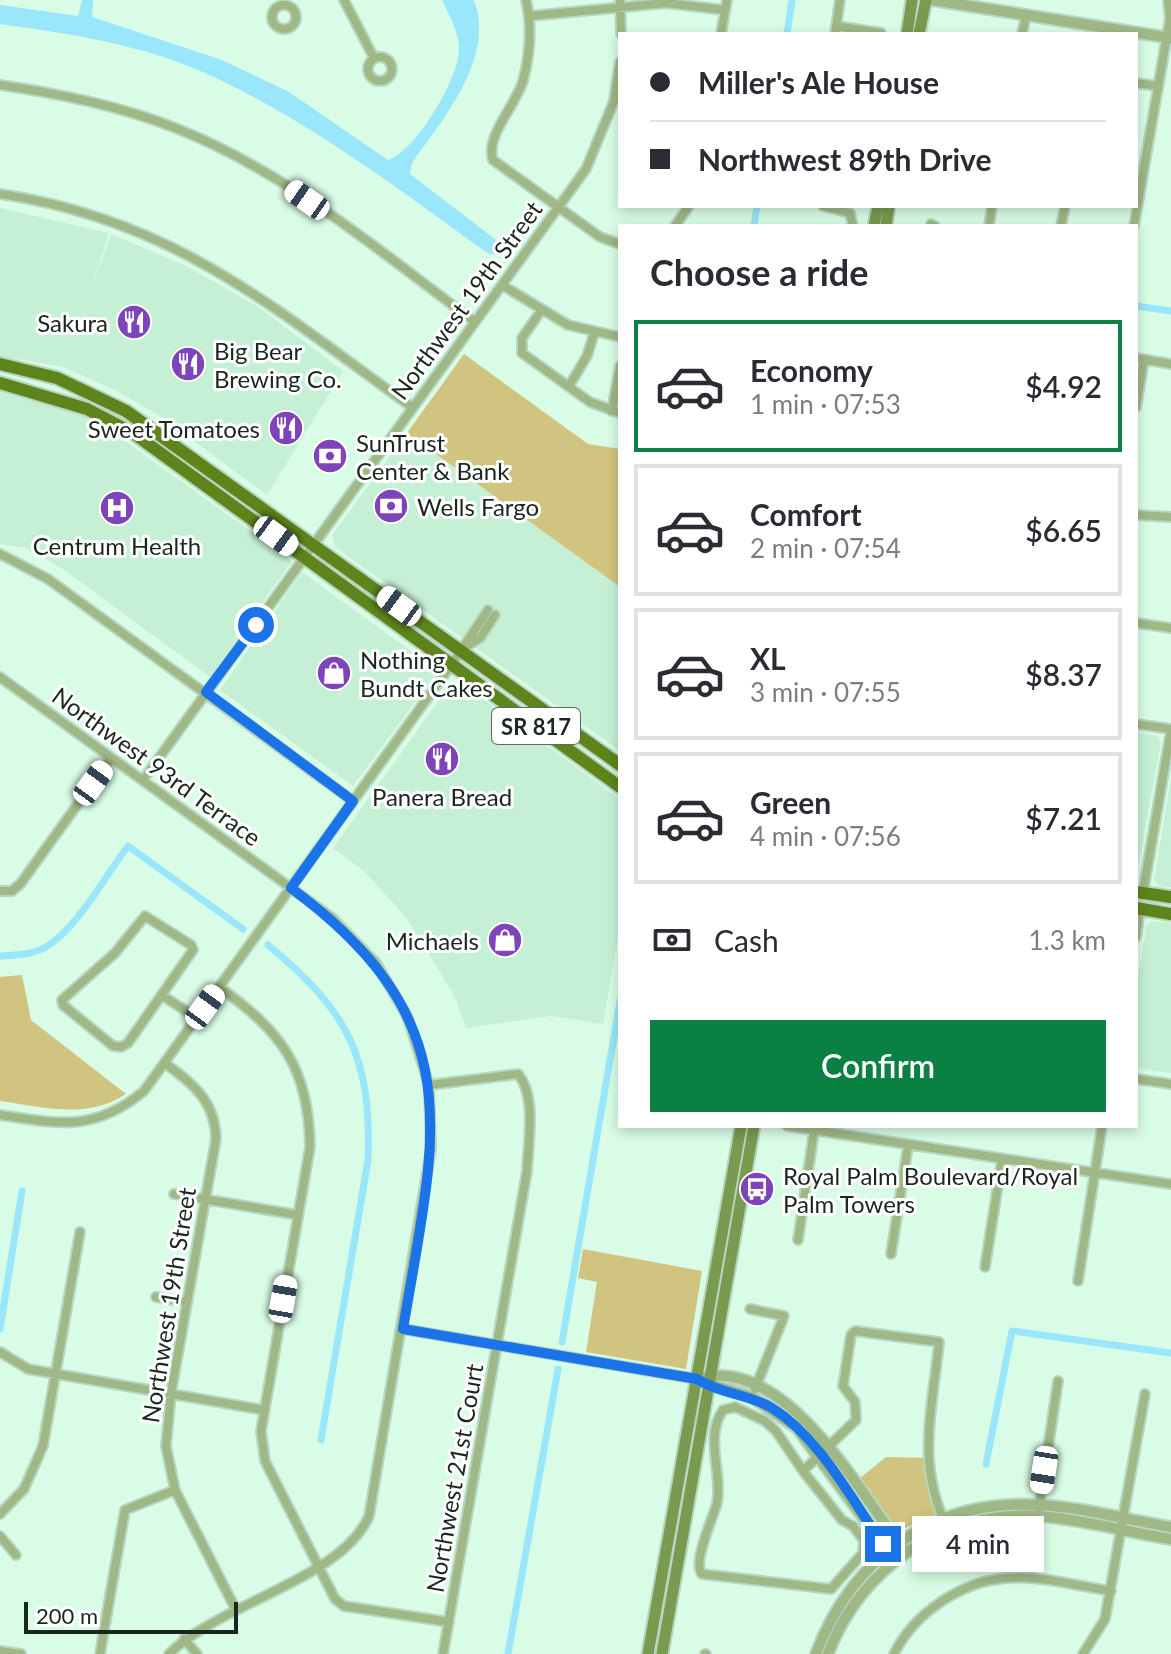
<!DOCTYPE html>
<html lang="en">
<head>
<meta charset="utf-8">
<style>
  body { margin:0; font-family:Lato,sans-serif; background:#f2f2f3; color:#2b2b33; height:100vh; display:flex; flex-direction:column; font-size:30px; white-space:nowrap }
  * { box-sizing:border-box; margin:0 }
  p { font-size:26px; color:#7c7c81 }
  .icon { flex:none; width:44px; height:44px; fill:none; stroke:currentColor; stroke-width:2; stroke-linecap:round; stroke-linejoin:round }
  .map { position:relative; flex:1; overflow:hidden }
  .drawer { position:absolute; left:618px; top:224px; width:520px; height:904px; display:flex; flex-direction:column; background:#fff; border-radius:0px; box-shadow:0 4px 12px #0003 }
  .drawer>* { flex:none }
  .top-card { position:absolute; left:618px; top:32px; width:520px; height:176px; border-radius:0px; box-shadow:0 4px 12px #0003; display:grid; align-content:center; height:176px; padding:0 32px; background:#fff }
  .scale { position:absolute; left:24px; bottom:20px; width:214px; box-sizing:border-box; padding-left:8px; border:4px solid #1a271f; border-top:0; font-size:22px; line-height:28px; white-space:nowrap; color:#1a271f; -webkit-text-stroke:6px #fff; paint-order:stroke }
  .end { position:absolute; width:36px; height:36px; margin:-18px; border:10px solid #1a73e8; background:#fff; box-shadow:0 0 0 4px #fff }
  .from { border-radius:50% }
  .bubble { position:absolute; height:56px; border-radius:0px; background:#fff; box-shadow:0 4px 12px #0003; font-size:26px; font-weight:600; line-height:56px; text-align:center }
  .car { position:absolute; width:24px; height:48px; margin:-24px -12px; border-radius:10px; box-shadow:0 0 6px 2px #0007; background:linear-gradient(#fff 24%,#345 0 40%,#fff 0 76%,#345 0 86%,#fff 0) }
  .top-card b { display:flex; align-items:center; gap:28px; height:76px; font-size:30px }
  .top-card b+b { border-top:2px solid #e1e1e2 }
  .top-card i { width:20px; height:20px; background:#2b2b33 }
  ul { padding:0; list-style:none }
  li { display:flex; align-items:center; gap:24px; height:132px; margin:0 16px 12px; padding:0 16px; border:4px solid #e1e1e2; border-radius:0px }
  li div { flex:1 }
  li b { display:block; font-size:30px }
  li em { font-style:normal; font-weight:600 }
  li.on { border-color:#0b8043 }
  li>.icon { width:72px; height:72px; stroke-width:1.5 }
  h2 { padding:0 32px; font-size:36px; line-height:96px }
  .pay { display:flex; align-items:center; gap:20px; height:88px; padding:0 32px; font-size:30px }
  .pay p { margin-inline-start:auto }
  .action { display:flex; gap:16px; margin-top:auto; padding:16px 32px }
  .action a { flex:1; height:92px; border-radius:0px; background:#0b8043; color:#fff; font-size:32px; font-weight:600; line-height:92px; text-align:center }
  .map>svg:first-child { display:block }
</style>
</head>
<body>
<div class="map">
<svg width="1171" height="1654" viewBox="0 0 1171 1654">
  <rect width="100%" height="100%" fill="#d8fce5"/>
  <path fill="#c5f0d5" d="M0 208 109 233 90 292 111 234 184 265 257 306 343 371 267 495 160 416 119 392 63 367 0 356Z
    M0 391 55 405 97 421 292 561 210 677 63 569 26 548 0 544Z
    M407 433 620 587V751L335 547 332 535Z
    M302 572 438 671 353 786 220 690Z
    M450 685H463L620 799V924L603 1024 551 1016 466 1028 454 995 406 917 364 871 333 848Z
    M1136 732 1158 736 1161 743 1136 878Z
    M1171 777V887L1159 886 1154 880Z
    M1151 921 1171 923V1073L1136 1068V986L1147 926Z"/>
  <path fill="#d1c480" d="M464 354 588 444 620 449V587L407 433Z
    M22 975 31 1020 126 1094C86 1120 44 1107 0 1101V977Z
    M583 1249 702 1271 686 1369 586 1352 597 1282 578 1278Z
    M886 1457 929 1458 941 1512 901 1530 895 1527 860 1478Z"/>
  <path fill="#9ae6fa" d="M82 0H93L92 17 222 60 289 92 388 160C415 152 461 76 459 47 458 31 449 14 442 0H474C496 57 443 119 412 163L410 174 504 246 503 254H489C398 189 309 120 207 74 141 44 71 34 0 24V5L78 16Z"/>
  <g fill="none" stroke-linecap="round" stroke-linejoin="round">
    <path stroke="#9ae6fa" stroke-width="7" d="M787 34 792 0
      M754 226 757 206
      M1136 306 1171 311
      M268 945C347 1010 372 1056 368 1160L321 1440
      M0 956C16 955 35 955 49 945 79 925 106 875 128 846L243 929
      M0 1329 22 1191
      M562 1342 620 1001
      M986 1464 1012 1331 1171 1353
      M508 1654 558 1369"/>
    <g stroke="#b6d6c1" stroke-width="12">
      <path id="minor" d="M344 0 374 58
        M526 0C532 26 530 55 523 81 516 105 485 136 493 160L600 237 620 244
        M620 0 621 34
        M272 17a12 12 0 1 1 24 0a12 12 0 1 1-24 0Z
        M530 16 666 3 725 10
        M836 26 881 33
        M721 34 727 0
        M835 34 840 0
        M1022 34 1026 16
        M368 69a12 12 0 1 1 24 0a12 12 0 1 1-24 0Z
        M1136 83 1158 86
        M0 85C60 94 121 106 178 129 288 173 381 252 475 322
        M0 194C175 220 275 309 413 408
        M823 206 850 213 853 226
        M931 224 935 226
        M675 226 689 206
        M989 226 992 206
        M1061 226 1065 206
        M1134 226 1170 18 1168 0
        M502 285 568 325 620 337
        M541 311 522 338V353L590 402 620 413
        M1136 358 1171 364
        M569 386 587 356 594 334
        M1136 407 1144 360
        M612 411 620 366
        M1136 515 1171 517
        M0 554 48 579 353 801
        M1136 623 1171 628
        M464 648 480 638 495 615
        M0 677 331 917 376 963 407 1016 429 1085 431 1149 369 1516C342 1579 222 1602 169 1654
        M1136 724 1171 729
        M143 780 586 169 614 101 620 62
        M0 891H12L21 883 111 758
        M1143 893 1171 730
        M145 916 191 945 193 950 128 1043 121 1047 113 1046 63 1005 62 1000 115 953Z
        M1136 937 1140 909
        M219 987C282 1032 309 1068 310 1147L261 1431 265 1461 335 1599 344 1606 449 1622
        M163 996 197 1018
        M165 1063C194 1085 215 1101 216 1139L171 1393 166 1446 175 1490 235 1608
        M1136 1079 1171 1084
        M429 1085 518 1074C537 1097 528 1143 527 1171L443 1654
        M0 1115C59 1124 95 1132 144 1091L452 664 488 610
        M787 1126 1171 1184
        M174 1194 298 1215
        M798 1240 814 1131
        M891 1254 908 1146
        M985 1267 1002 1160
        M1078 1281 1102 1126
        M156 1297 187 1302
        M750 1309 784 1316 755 1389
        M403 1329 697 1379
        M0 1352 28 1369 264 1410
        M803 1471 842 1520 853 1526 864 1541 863 1553 831 1589 702 1574C692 1563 713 1518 717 1503 723 1474 704 1437 723 1410L735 1407 765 1421 776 1431 803 1471 856 1420 855 1402 843 1386 851 1335 855 1331 939 1342C933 1406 916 1460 945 1523
        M1039 1508 1058 1381
        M0 1514 24 1489 43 1446 80 1232
        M0 1536 16 1555
        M184 1639 197 1654
        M0 1651 21 1654
        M100 1654 125 1510 175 1490
        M705 1654H706
        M894 1654C914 1613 962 1581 1007 1578 1041 1575 1077 1586 1111 1591
        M1083 1654 1105 1619 1145 1394"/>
    </g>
    <g stroke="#b6d6c1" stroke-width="14">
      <path id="tertiary" d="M932 0 1171 38
        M697 1379C785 1353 858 1491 902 1547
        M702 1382 752 1397 797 1428 890 1554
        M816 1654C852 1558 933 1499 1038 1505 1082 1507 1128 1520 1171 1527
        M828 1654C860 1567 945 1510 1038 1516 1082 1519 1127 1532 1171 1539"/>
    </g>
    <g stroke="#b6d6c1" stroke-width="15">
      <path id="secondary" d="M907 34 912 0
        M919 34 926 0
        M874 226 878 206
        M886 226 889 206
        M648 1654 741 1126
        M662 1654 754 1126"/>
    </g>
    <g stroke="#b6d6c1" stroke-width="16">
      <path id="primary" d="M0 364 57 378 126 411 620 765
        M0 383 87 409 133 433 620 787
        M1136 892 1171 897
        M1136 908 1171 914"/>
    </g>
    <use href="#minor" stroke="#a0b786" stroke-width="8"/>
    <use href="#tertiary" stroke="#a0b786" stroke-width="10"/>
    <use href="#secondary" stroke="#799a4f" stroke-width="11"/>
    <use href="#primary" stroke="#5e841b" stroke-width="12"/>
  </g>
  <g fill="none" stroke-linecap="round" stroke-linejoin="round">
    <path stroke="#1a73e8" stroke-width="10" d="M256 625 206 692 353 801 291 888C473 1023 436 1133 403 1329L697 1379C720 1394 749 1394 772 1408 820 1438 851 1499 883 1544"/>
  </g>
  <defs>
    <g id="restaurant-disc" transform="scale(1.8)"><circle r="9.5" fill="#7e44ba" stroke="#fff"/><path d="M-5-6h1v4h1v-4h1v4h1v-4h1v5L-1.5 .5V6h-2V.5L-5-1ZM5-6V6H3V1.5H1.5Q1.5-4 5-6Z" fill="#fff"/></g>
    <g id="bank-disc" transform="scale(1.8)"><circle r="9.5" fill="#7e44ba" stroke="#fff"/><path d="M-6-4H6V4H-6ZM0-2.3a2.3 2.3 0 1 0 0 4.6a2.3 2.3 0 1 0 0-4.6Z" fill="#fff"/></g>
    <g id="hospital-disc" transform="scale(1.8)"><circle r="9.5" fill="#7e44ba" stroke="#fff"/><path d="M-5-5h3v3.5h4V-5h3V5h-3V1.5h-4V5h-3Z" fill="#fff"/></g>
    <g id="shop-disc" transform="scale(1.8)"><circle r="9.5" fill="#7e44ba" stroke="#fff"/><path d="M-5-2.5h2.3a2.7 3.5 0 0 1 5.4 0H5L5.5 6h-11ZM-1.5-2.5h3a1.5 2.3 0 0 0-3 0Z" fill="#fff"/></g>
    <g id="bus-disc" transform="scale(1.8)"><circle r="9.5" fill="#7e44ba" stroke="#fff"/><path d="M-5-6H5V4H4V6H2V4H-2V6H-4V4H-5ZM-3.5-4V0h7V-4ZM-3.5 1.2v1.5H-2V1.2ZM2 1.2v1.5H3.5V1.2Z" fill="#fff"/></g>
  </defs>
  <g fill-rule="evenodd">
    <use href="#restaurant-disc" x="134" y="322"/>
    <use href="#restaurant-disc" x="188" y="364"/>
    <use href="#restaurant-disc" x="286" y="428"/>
    <use href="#bank-disc" x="330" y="456"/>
    <use href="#bank-disc" x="391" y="506"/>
    <use href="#hospital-disc" x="117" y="508"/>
    <use href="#shop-disc" x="334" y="673"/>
    <use href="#restaurant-disc" x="442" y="759"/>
    <use href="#shop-disc" x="505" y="940"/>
    <use href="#bus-disc" x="757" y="1189"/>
  </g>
  <g text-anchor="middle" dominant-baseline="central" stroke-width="6" stroke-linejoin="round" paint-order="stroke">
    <rect fill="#fff" stroke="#5f6862" stroke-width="2" x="492" y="708" width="88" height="36" rx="6"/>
    <g font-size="22" font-weight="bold" fill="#1a271f">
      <text x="536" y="726">SR 817</text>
    </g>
    <g font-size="24" fill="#1a271f" stroke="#fff">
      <text transform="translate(466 300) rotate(-54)">Northwest 19th Street</text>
      <text transform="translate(157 766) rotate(36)">Northwest 93rd Terrace</text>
      <text transform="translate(168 1305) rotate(-81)">Northwest 19th Street</text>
      <text transform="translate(454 1478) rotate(-80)">Northwest 21st Court</text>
    </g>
    <g font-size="24" fill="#1a271f" stroke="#fff" text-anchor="start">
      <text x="108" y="322" text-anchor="end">Sakura</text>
      <text x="214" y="350">Big Bear<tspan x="214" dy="28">Brewing Co.</tspan></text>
      <text x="260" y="428" text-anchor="end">Sweet Tomatoes</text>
      <text x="356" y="442">SunTrust<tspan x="356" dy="28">Center &amp; Bank</tspan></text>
      <text x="417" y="506">Wells Fargo</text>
      <text x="117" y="545" text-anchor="middle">Centrum Health</text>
      <text x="360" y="659">Nothing<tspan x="360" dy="28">Bundt Cakes</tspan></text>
      <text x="442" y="796" text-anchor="middle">Panera Bread</text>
      <text x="479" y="940" text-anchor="end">Michaels</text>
      <text x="783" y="1175">Royal Palm Boulevard/Royal<tspan x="783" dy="28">Palm Towers</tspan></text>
    </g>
  </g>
</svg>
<div class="scale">200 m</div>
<i class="end from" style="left:256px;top:625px"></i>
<i class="end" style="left:883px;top:1544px"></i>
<div class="bubble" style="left:912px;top:1516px;width:132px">4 min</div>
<i class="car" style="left:307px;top:200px;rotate:305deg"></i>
<i class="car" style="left:276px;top:536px;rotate:126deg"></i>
<i class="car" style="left:399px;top:606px;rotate:306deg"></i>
<i class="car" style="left:93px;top:783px;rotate:36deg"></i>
<i class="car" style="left:205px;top:1007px;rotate:36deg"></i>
<i class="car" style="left:283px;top:1299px;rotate:10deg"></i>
<i class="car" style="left:1044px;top:1470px;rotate:189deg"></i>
<div class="top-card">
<b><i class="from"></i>Miller's Ale House</b>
<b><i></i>Northwest 89th Drive</b>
</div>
<section class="drawer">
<h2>Choose a ride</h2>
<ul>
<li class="on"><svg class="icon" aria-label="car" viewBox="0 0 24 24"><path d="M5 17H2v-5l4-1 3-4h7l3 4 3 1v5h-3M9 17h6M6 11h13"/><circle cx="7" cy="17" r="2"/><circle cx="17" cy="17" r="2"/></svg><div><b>Economy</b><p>1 min · 07:53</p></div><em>$4.92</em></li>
<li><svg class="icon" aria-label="car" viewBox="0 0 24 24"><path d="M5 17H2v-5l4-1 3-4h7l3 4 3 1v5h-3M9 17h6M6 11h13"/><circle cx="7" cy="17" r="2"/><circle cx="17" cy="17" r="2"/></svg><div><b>Comfort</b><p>2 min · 07:54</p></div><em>$6.65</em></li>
<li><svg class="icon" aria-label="car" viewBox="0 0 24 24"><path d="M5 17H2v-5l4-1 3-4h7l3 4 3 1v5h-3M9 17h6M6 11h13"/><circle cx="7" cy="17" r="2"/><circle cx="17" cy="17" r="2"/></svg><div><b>XL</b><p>3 min · 07:55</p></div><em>$8.37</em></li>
<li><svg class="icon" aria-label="car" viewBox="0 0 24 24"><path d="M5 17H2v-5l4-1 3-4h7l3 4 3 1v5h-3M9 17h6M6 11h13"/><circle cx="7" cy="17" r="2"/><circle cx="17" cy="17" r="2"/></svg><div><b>Green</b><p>4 min · 07:56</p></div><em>$7.21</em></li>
</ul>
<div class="pay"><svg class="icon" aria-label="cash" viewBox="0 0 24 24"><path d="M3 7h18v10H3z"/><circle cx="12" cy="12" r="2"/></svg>Cash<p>1.3 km</p></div>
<div class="action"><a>Confirm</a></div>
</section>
</div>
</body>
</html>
